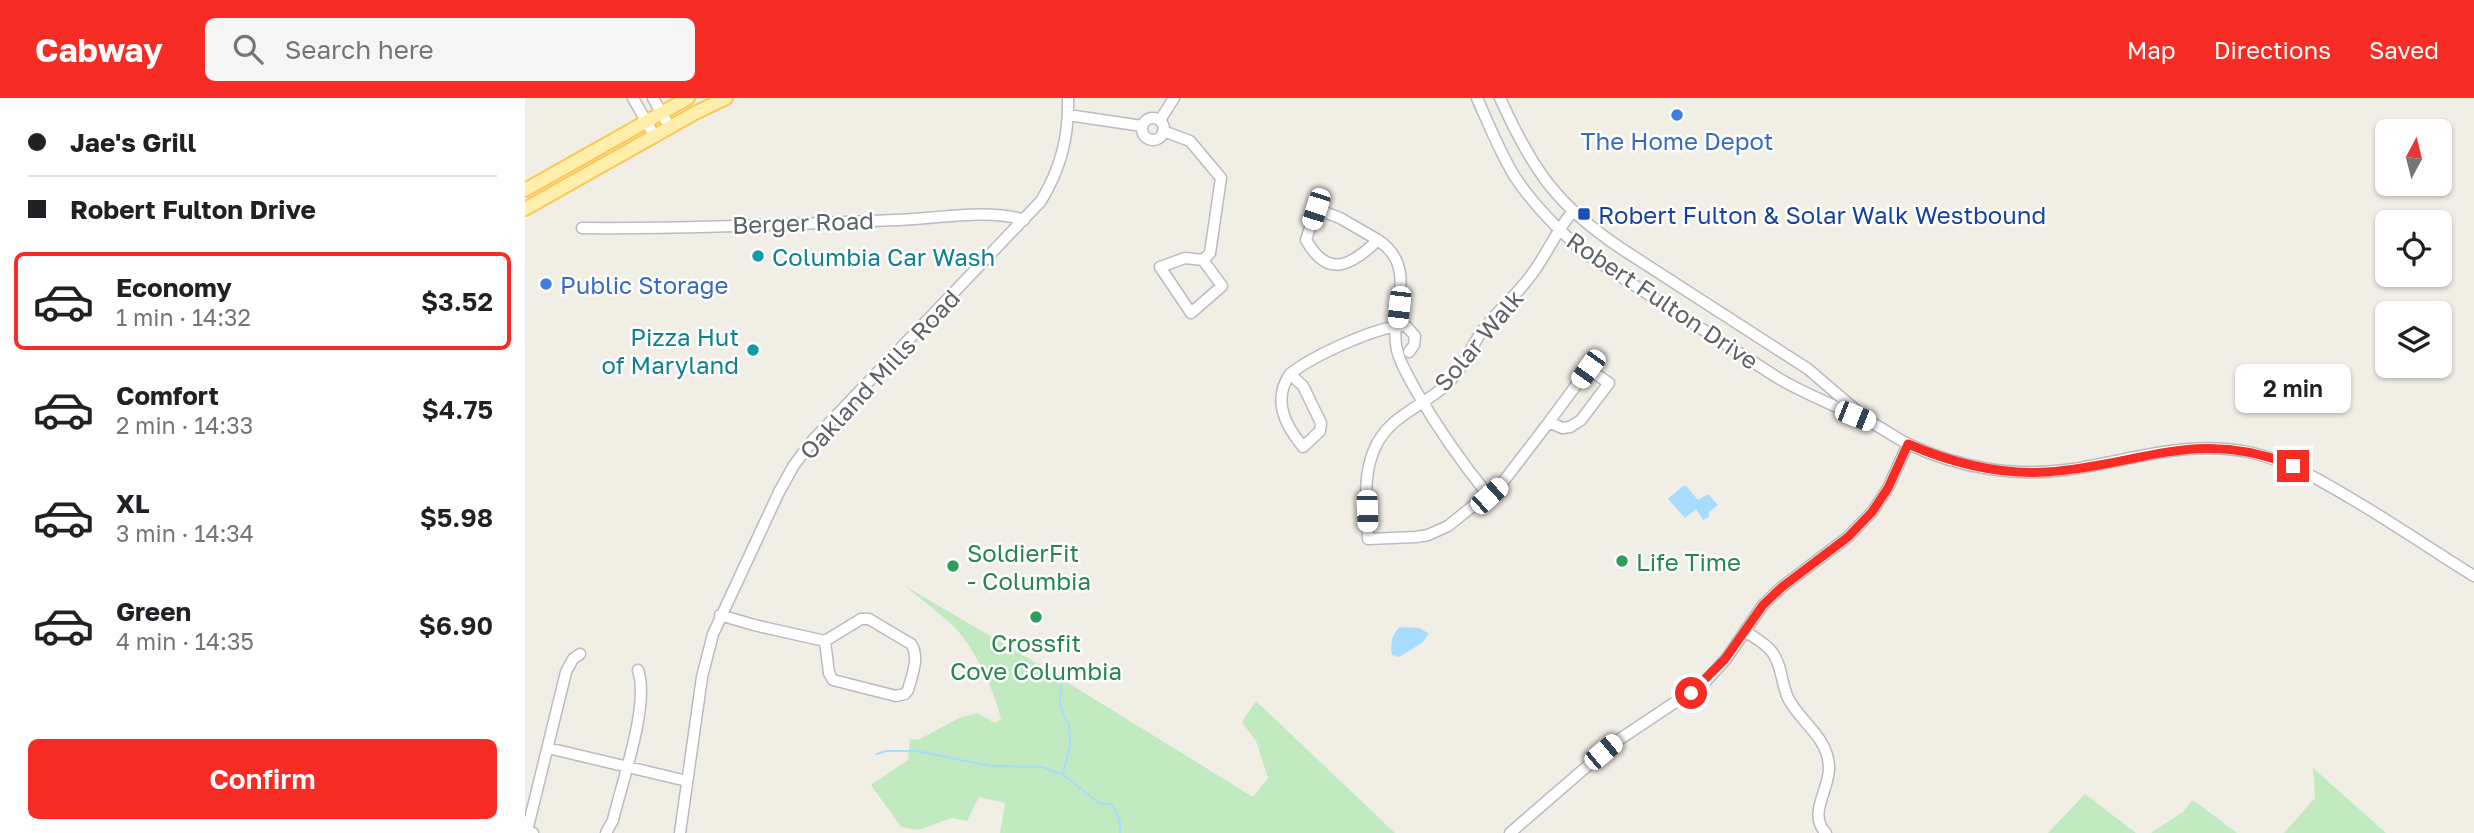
<!DOCTYPE html>
<html lang="en">
<head>
<meta charset="utf-8">
<style>
  body { margin:0; font-family:"Golos Text",sans-serif; background:#f6f6f6; color:#202124; height:100vh; display:flex; flex-direction:column; font-size:26px; white-space:nowrap }
  * { box-sizing:border-box; margin:0 }
  p { font-size:23px; color:#757577 }
  .icon { flex:none; width:38px; height:38px; fill:none; stroke:currentColor; stroke-width:2; stroke-linecap:round; stroke-linejoin:round }
  .map { position:relative; flex:1; overflow:hidden }
  .details { display:flex; flex-direction:column; background:#fff; width:525px }
  .details>* { flex:none }
  .guide { display:grid; align-content:center; height:154px; padding:0 28px; background:#fff }
  .needle { width:46px; rotate:7deg }
  .fabs { position:absolute; left:1850px; top:21px; display:grid; gap:14px }
  .fabs a { display:grid; place-items:center; width:77px; height:77px; border-radius:10px; background:#fff; box-shadow:0 2px 5px #0004; font-size:35px }
  .end { position:absolute; width:32px; height:32px; margin:-16px; border:9px solid #f72d25; background:#fff; box-shadow:0 0 0 4px #fff }
  .from { border-radius:50% }
  .bubble { position:absolute; height:49px; border-radius:10px; background:#fff; box-shadow:0 2px 5px #0004; font-size:23px; font-weight:600; line-height:49px; text-align:center }
  .car { position:absolute; width:21px; height:42px; margin:-21px -10px; border-radius:9px; box-shadow:0 0 5px 2px #0007; background:linear-gradient(#fff 24%,#345 0 40%,#fff 0 76%,#345 0 86%,#fff 0) }
  .guide b { display:flex; align-items:center; gap:24px; height:66px; font-size:26px }
  .guide b+b { border-top:2px solid #e0e0e0 }
  .guide i { width:18px; height:18px; background:#202124 }
  ul { padding:0; list-style:none }
  li { display:flex; align-items:center; gap:21px; height:98px; margin:0 14px 10px; padding:0 14px; border:4px solid transparent; border-radius:10px }
  li div { flex:1 }
  li b { display:block; font-size:26px }
  li em { font-style:normal; font-weight:600 }
  li.current { border-color:#f72d25 }
  li>.icon { width:63px; height:63px; stroke-width:1.5 }
  .cta { display:flex; gap:14px; margin-top:auto; padding:14px 28px }
  .cta a { flex:1; height:80px; border-radius:10px; background:#f72d25; color:#fff; font-size:28px; font-weight:600; line-height:80px; text-align:center }
  header { display:flex; align-items:center; gap:42px; box-sizing:border-box; height:98px; padding:0 35px; background:#f72d25; color:#fff }
  header strong { font-size:33px }
  nav { display:flex; gap:38px; margin-inline-start:auto; font-size:24px }
  .search { width:490px; height:63px; background:#f6f6f6; display:flex; align-items:center; gap:18px; box-sizing:border-box; padding:0 24px; border-radius:10px; color:#757577; font-size:26px }
  main { display:flex; flex:1; min-height:0 }
  .map>svg:first-child { display:block }
</style>
</head>
<body>
<header>
<strong>Cabway</strong>
<div class="search"><svg class="icon" aria-label="search" viewBox="0 0 24 24"><circle cx="10" cy="10" r="6"/><path d="M15 15l6 6"/></svg>Search here</div>
<nav><a>Map</a><a>Directions</a><a>Saved</a></nav>
</header>
<main>
<section class="details">
<div class="guide">
<b><i class="from"></i>Jae's Grill</b>
<b><i></i>Robert Fulton Drive</b>
</div>
<ul>
<li class="current"><svg class="icon" aria-label="car" viewBox="0 0 24 24"><path d="M5 17H2v-5l4-1 3-4h7l3 4 3 1v5h-3M9 17h6M6 11h13"/><circle cx="7" cy="17" r="2"/><circle cx="17" cy="17" r="2"/></svg><div><b>Economy</b><p>1 min · 14:32</p></div><em>$3.52</em></li>
<li><svg class="icon" aria-label="car" viewBox="0 0 24 24"><path d="M5 17H2v-5l4-1 3-4h7l3 4 3 1v5h-3M9 17h6M6 11h13"/><circle cx="7" cy="17" r="2"/><circle cx="17" cy="17" r="2"/></svg><div><b>Comfort</b><p>2 min · 14:33</p></div><em>$4.75</em></li>
<li><svg class="icon" aria-label="car" viewBox="0 0 24 24"><path d="M5 17H2v-5l4-1 3-4h7l3 4 3 1v5h-3M9 17h6M6 11h13"/><circle cx="7" cy="17" r="2"/><circle cx="17" cy="17" r="2"/></svg><div><b>XL</b><p>3 min · 14:34</p></div><em>$5.98</em></li>
<li><svg class="icon" aria-label="car" viewBox="0 0 24 24"><path d="M5 17H2v-5l4-1 3-4h7l3 4 3 1v5h-3M9 17h6M6 11h13"/><circle cx="7" cy="17" r="2"/><circle cx="17" cy="17" r="2"/></svg><div><b>Green</b><p>4 min · 14:35</p></div><em>$6.90</em></li>
</ul>
<div class="cta"><a>Confirm</a></div>
</section>
<div class="map">
<svg width="1949" height="735" viewBox="0 0 1949 735">
  <rect width="100%" height="100%" fill="#f1eee5"/>
  <path fill="#c2eac0" d="M380 488 506 562 728 699 743 680 731 643 717 624 731 603 870 735H475L480 705 454 699 442 723 427 720 393 732 376 729 346 687 383 662 385 641 393 642 434 620 452 615 470 625 476 621C470 594 450 550 430 530 415 515 397 502 380 488Z
    M1788 670 1861 735H1759L1790 700Z
    M1560 696 1611 735H1523Z
    M1668 702 1712 735H1626L1658 714Z"/>
  <path fill="#a7dcff" d="M1158 388H1161L1173 402 1183 396 1193 407 1184 414V419L1178 422 1171 411 1160 420 1143 401Z
    M875 529 894 530 903 535V537L897 545 874 559 867 557C865 547 867 535 875 529Z"/>
  <g fill="none" stroke-linecap="round" stroke-linejoin="round">
    <path stroke="#a7dcff" stroke-width="2" d="M536 584 535 605 540 621 544 625 545 648 538 676
      M352 656 361 653H392L466 668 518 669 538 677 574 705 587 706 595 723V735"/>
    <g stroke="#b8bcc0" stroke-width="13">
      <path id="minor" d="M108 0 130 39
        M128 0 145 30
        M952 0C964 27 975 55 990 79 1010 109 1035 133 1061 156L1253 280C1282 297 1313 309 1343 323 1358 330 1370 340 1385 347 1433 369 1487 379 1540 372 1601 364 1660 341 1723 354 1765 363 1800 385 1837 407 1875 430 1912 455 1949 478
        M975 0C1007 71 1031 107 1097 151L1283 271 1339 319
        M543 17 617 28
        M617 31a11 11 0 1 1 22 0a11 11 0 1 1-22 0Z
        M635 22 649 0
        M638 33 665 43 696 80 685 155 678 162 660 160 635 169 666 215 697 188 678 162
        M57 130C162 131 267 126 372 122 409 121 465 110 499 122
        M853 142 815 120 791 111 781 142C803 181 826 168 853 142 896 171 863 214 872 252 875 266 884 279 890 291 912 329 936 364 964 398
        M765 276C747 302 760 327 778 349L795 333 796 325 778 288 765 276C786 259 855 226 881 228L890 238 889 247 884 254
        M1024 324 1063 271 1084 285 1056 322 1045 329 1037 330 1024 324 978 384 923 428 903 437 891 439 843 441C842 411 837 380 849 352 863 317 899 309 923 285 939 270 945 249 958 232 973 212 993 196 1007 176 1022 156 1031 133 1048 113
        M195 517 229 527 300 543 336 521H344L386 546C395 559 387 577 383 592L380 596 371 598 308 582 304 575 300 543
        M1221 534C1230 540 1240 545 1247 554 1257 567 1256 585 1263 600 1275 624 1303 639 1304 669 1305 691 1282 716 1301 735
        M23 650 162 683
        M8 735 2 733 41 574 48 561 55 556
        M81 735 88 722C97 684 125 606 113 572
        M155 735 177 579 188 536 254 394 269 367 288 342 516 103C536 70 544 38 543 0
        M985 735 1089 645 1179 585 1201 561 1238 507 1257 489 1323 439 1347 414 1363 390 1383 346"/>
    </g>
    <g stroke="#fcc653" stroke-width="16">
      <path id="major" d="M0 92 163 0
        M0 111 170 15 201 0"/>
    </g>
    <use href="#minor" stroke="#fff" stroke-width="10"/>
    <use href="#major" stroke="#ffeeac" stroke-width="12"/>
  </g>
  <g fill="none" stroke-linecap="round" stroke-linejoin="round">
    <path stroke="#f72d25" stroke-width="9" d="M1166 595 1200 561 1238 507 1257 489 1323 439 1347 414 1363 390 1383 346C1427 365 1474 377 1522 374 1614 368 1674 328 1768 368"/>
  </g>
  <g fill="#3f7fe0" stroke="#fff" stroke-width="2.5">
    <circle cx="1152" cy="17" r="7"/>
    <circle cx="21" cy="186" r="7"/>
  </g>
  <rect fill="#1a4fb4" stroke="#fff" stroke-width="2.5" x="1052" y="109" width="14" height="14" rx="3.5"/>
  <g fill="#0f9aa8" stroke="#fff" stroke-width="2.5">
    <circle cx="233" cy="158" r="7"/>
    <circle cx="228" cy="252" r="7"/>
  </g>
  <g fill="#2e9e5b" stroke="#fff" stroke-width="2.5">
    <circle cx="1097" cy="463" r="7"/>
    <circle cx="428" cy="468" r="7"/>
    <circle cx="511" cy="519" r="7"/>
  </g>
  <g text-anchor="middle" dominant-baseline="central" stroke-width="5" stroke-linejoin="round" paint-order="stroke">
    <g font-size="24" fill="#366cbe" stroke="#fff">
      <text x="1152" y="42">The Home Depot</text>
      <text x="35" y="186" text-anchor="start">Public Storage</text>
    </g>
    <g font-size="24" fill="#164399" stroke="#fff" text-anchor="start">
      <text x="1073" y="116">Robert Fulton &amp; Solar Walk Westbound</text>
    </g>
    <g font-size="24" fill="#5d6267" stroke="#fff">
      <text transform="translate(278 124) rotate(-2)">Berger Road</text>
      <text transform="translate(1138 202) rotate(34)">Robert Fulton Drive</text>
      <text transform="translate(953 242) rotate(-50)">Solar Walk</text>
      <text transform="translate(354 276) rotate(-47)">Oakland Mills Road</text>
    </g>
    <g font-size="24" fill="#0d838f" stroke="#fff" text-anchor="start">
      <text x="247" y="158">Columbia Car Wash</text>
      <text x="214" y="238" text-anchor="end">Pizza Hut<tspan x="214" dy="28">of Maryland</tspan></text>
    </g>
    <g font-size="24" fill="#27864d" stroke="#fff" text-anchor="start">
      <text x="442" y="454">SoldierFit<tspan x="442" dy="28">- Columbia</tspan></text>
      <text x="1111" y="463">Life Time</text>
      <text x="511" y="544" text-anchor="middle">Crossfit<tspan x="511" dy="28">Cove Columbia</tspan></text>
    </g>
  </g>
</svg>
<div class="fabs">
<a><svg class="needle" viewBox="-14 -14 28 28"><path d="M0-13l5 13h-10z" fill="#e53935"/><path d="M0 13l5-13h-10z" fill="#757577"/></svg></a>
<a><svg class="icon" aria-label="locate" viewBox="0 0 24 24"><circle cx="12" cy="12" r="6"/><path d="M12 2v4M12 18v4M2 12h4M18 12h4"/></svg></a>
<a><svg class="icon" aria-label="layers" viewBox="0 0 24 24"><path d="M12 4l9 5-9 5-9-5zM3 14l9 5 9-5"/></svg></a>
</div>
<i class="end from" style="left:1166px;top:595px"></i>
<i class="end" style="left:1768px;top:368px"></i>
<div class="bubble" style="left:1710px;top:266px;width:116px">2 min</div>
<i class="car" style="left:791px;top:111px;rotate:198deg"></i>
<i class="car" style="left:874px;top:209px;rotate:186deg"></i>
<i class="car" style="left:1063px;top:271px;rotate:216deg"></i>
<i class="car" style="left:1330px;top:318px;rotate:112deg"></i>
<i class="car" style="left:964px;top:398px;rotate:48deg"></i>
<i class="car" style="left:842px;top:413px;rotate:178deg"></i>
<i class="car" style="left:1078px;top:654px;rotate:50deg"></i>
</div>
</main>
</body>
</html>
